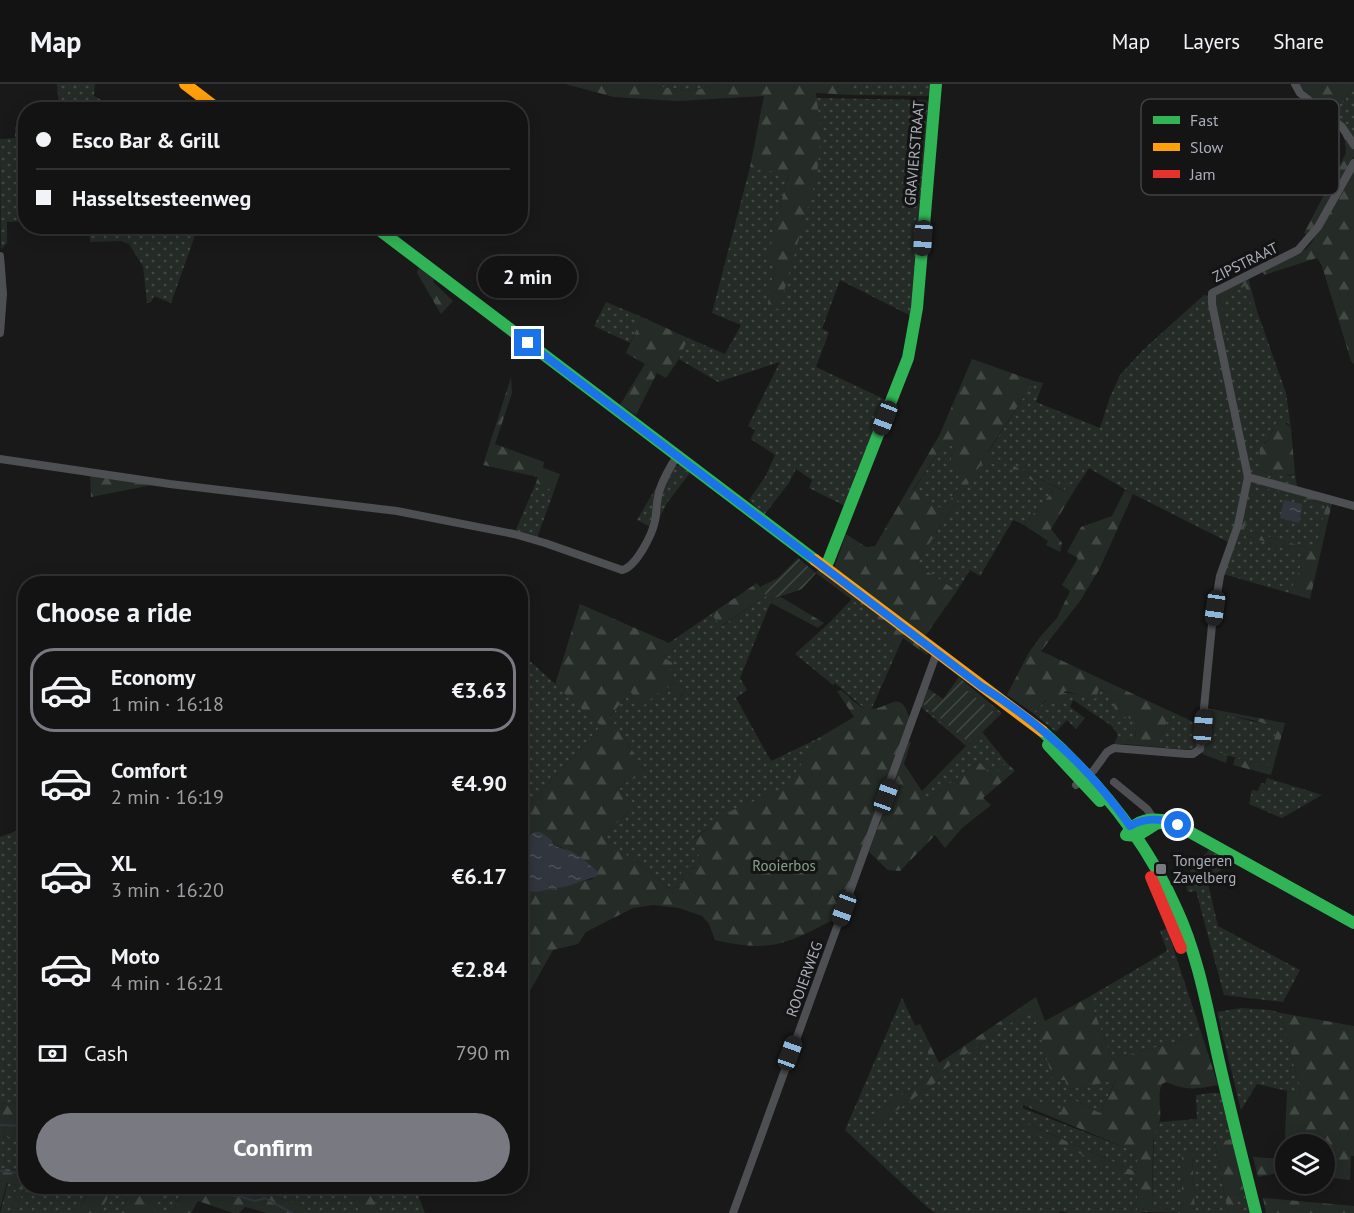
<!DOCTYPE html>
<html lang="en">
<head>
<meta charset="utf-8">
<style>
  body { margin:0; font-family:"PT Sans",sans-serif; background:#202022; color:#f1f3f6; height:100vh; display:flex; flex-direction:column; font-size:22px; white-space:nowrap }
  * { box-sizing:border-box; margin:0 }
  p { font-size:20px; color:#9d9ea0 }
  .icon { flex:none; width:33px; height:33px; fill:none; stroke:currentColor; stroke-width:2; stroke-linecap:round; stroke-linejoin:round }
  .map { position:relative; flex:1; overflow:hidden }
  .sheet { position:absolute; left:18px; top:492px; width:510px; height:618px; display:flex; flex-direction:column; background:#131314; border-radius:24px; box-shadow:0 3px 15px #0003,0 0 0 2px #323234 }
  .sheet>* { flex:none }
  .guide { position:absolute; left:18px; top:18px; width:510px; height:132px; border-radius:24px; box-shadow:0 3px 15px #0003,0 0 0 2px #323234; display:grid; align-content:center; height:132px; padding:0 18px; background:#131314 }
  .tools { position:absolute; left:1275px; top:1050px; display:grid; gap:12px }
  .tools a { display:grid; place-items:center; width:60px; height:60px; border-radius:50%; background:#131314; box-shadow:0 3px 15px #0003,0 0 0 2px #323234; font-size:30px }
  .end { position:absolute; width:27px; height:27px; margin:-14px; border:8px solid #1a73e8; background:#fff; box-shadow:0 0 0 3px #fff }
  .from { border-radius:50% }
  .bubble { position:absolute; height:42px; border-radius:21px; background:#131314; box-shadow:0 3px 15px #0003,0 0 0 2px #323234; font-size:20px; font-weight:800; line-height:42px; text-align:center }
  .car { position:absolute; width:18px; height:36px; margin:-18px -9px; border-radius:8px; box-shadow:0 0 4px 2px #0007; background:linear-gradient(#222 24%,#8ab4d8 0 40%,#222 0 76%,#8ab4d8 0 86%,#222 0) }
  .guide b { display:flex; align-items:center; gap:21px; height:57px; font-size:22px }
  .guide b+b { border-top:2px solid #323234 }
  .guide i { width:15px; height:15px; background:#f1f3f6 }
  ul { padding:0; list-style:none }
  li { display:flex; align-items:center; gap:18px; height:84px; margin:0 12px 9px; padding:0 6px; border:3px solid transparent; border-radius:24px }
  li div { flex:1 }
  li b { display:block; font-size:22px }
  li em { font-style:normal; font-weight:800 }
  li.selected { border-color:#797a81 }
  li>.icon { width:54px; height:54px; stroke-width:1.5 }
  h2 { padding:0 18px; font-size:27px; line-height:72px }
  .pay { display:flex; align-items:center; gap:15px; height:66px; padding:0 18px; font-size:22px }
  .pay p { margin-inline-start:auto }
  .cta { display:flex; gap:12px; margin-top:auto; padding:12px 18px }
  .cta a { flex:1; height:69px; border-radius:36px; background:#797a81; color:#fff; font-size:24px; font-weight:800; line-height:69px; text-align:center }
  header { display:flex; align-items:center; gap:36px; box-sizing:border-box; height:84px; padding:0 30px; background:#131314; border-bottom:2px solid #323234 }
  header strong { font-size:28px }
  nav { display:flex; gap:33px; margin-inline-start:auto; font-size:21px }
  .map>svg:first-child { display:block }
</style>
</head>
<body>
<header>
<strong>Map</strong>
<nav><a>Map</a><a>Layers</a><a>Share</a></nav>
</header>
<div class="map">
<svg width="1354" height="1129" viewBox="0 0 1354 1129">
  <defs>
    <pattern id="grass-dots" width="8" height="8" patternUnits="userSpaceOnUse" patternTransform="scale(1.5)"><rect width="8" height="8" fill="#252c27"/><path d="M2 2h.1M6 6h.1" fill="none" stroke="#424844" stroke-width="1.8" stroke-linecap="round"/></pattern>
    <pattern id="forest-firs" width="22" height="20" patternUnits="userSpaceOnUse" patternTransform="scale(1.5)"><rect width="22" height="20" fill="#252c27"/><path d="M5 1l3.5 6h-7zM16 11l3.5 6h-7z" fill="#424844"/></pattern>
    <pattern id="garden-furrows" width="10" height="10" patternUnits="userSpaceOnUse" patternTransform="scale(1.5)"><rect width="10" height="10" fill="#252c27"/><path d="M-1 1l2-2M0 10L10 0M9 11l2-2" fill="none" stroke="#424844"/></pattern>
    <pattern id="water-ripples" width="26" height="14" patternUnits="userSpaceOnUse" patternTransform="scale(1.5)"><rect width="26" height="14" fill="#31363e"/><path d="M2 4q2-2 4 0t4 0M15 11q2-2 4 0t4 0" fill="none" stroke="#4c5158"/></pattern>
  </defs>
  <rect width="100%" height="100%" fill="#19191a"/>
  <path fill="url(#grass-dots)" d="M57 0H95L94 12 116 24 59 25Z
    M642 0H717L693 7Z
    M853 0H931L929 12H925L851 11Z
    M1354 0V55L1317 20 1343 19Z
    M816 14 925 16 928 18 913 233 840 196 822 245 829 248 816 283 888 317 845 422 809 404 812 396 796 385 789 399 764 431 749 416 765 393 775 371 751 355 755 346 748 342 780 278 718 298 679 275 688 254 725 270 741 241 712 229 750 83 788 90 768 175 775 180 767 224H779L821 48Z
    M15 43H25V137L7 138V159L1 165 0 55 15 54Z
    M89 143H198L171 219 154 212 151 218 147 219 143 182 129 160 121 157 90 158Z
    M1245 202 1254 228 1257 227 1286 309 1291 344 1287 338 1273 345 1269 355 1264 359 1262 388 1290 392 1295 390 1297 402 1253 391 1250 388 1223 265 1228 264 1220 215Z
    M1204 211 1209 212 1245 391 1230 459 1133 410 1089 384 1077 402 1068 399 1065 407 1014 382 1013 386 1053 407 1024 441 1013 436 980 492 970 486 957 507 916 480 984 376 1002 383 1004 380 988 369 1034 297 1043 299 1036 318 1100 344 1110 313 1120 291 1144 265Z
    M606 218 642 233 630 259 594 242Z
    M945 358 955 364 951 373 967 392 943 426 913 407Z
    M680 381 690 389 667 419 656 441 660 410 675 382Z
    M661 395 651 443 637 436Z
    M536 399 554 407 537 454 515 448Z
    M1254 401 1326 421 1316 466 1244 446Z
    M1238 450 1305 469 1297 494 1289 509 1223 490Z
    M766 512 772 515 740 594 747 606 736 614 771 677 817 655 788 703 731 728 694 754 701 778 700 782 681 788 683 797 681 801 672 806 603 753 635 721 618 704C627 696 636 696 644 686L619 645 609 634 631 608 666 602 681 613 685 606 666 593 664 574 676 562 669 559 711 530 722 542Z
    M852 515 890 544 885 554 898 565 871 626 865 625 835 599 833 601 795 570 831 537Z
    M526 576 531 578 601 642 521 730 520 578Z
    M967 600 1002 629 999 632 964 604Z
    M1098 605 1116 612 1125 633 1132 635 1136 644 1135 657 1125 656 1124 660H1114L1118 651 1112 642 1073 616 1070 623 1085 634 1076 645 1067 636 1056 648 1033 629C1058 604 1062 607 1095 614Z
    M921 618 970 660 982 648 1007 679 992 693 979 678 928 716 922 707 966 662 920 622Z
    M1174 629 1200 641 1197 661 1192 666 1157 663 1168 636 1170 637Z
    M1230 632 1277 643 1268 684 1211 666C1206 650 1213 636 1230 632Z
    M1267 694 1322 711 1282 734 1249 720 1252 706 1258 707 1261 699 1265 700Z
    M25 744V1017L0 1020V753Z
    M1209 766 1233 777 1207 796 1218 842 1300 886 1283 918 1224 911 1196 807 1188 808 1184 794Z
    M1167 845 1202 951 1112 975 1089 913 1167 867 1160 847Z
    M902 914 937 988 872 1031 879 1039 942 994V987L1032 924 1065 996 1067 1005 1085 1003 1116 995 1100 1029 1068 1013 1061 1028 1026 1013 1022 1024 1139 1069 1136 1088 1029 1040 1138 1095 1137 1127 1143 1129H1069L1060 1127 1059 1129H935L927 1123 845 1046Z
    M1241 924 1270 926 1281 929 1301 1010 1257 1000 1241 1026 1217 928Z
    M1211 1009H1220L1232 1055 1215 1060 1228 1129H1195L1192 1069 1182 1070V1128L1152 1123 1154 1049 1160 1038 1197 1035 1196 1011Z
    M0 1052 26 1055 25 1086 5 1085 0 1098Z
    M8 1099 17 1101 11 1129H0Z
    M24 1101 56 1105 57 1103H99L97 1108 89 1105 78 1129H17Z
    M113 1103H125L123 1109 129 1111 120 1129H100Z
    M248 1103H348L360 1129H313L304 1123Z
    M368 1103H415L425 1129H380Z
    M165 1104 183 1107 172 1129H152Z
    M1244 1108 1250 1129H1236L1233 1111Z"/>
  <path fill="url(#forest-firs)" fill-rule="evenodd" d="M565 0H642L693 7 717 0H853L851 11 816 9 821 48 817 91 779 225 767 224 775 180 767 176 788 91 750 83 764 12 677 17 614 13Z
    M1298 0H1354L1343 19 1317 20Z
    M1341 46 1354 64V72L1309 152 1304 149 1346 69 1345 57Z
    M1354 85V280L1351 277 1322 182 1317 174 1264 191 1262 186 1306 165 1312 158Z
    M421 184 435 194 433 198 453 217 441 230 417 189 418 185Z
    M1248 193 1257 227 1254 228 1245 202 1220 215 1228 264 1223 265 1213 215 1218 207Z
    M642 233 688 254 679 275 666 294 657 289 636 331 620 321 645 280 626 269Z
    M972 275 1034 297 988 368 1005 380 1002 383 984 376 916 480 957 507 925 552 834 484 846 450 866 463 875 462 940 350ZM945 358 955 364 951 373V380L960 391 967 392 943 426 913 406Z
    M511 293 512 309 495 360 544 378 543 384 560 390 554 407 536 399 538 393 483 381Z
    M1283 337 1291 344 1295 390 1284 392 1262 388 1259 386 1260 364 1269 355 1276 339Z
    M1014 382 1064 407 1068 399 1077 402 1051 445 1062 459 1060 468 1046 461 1048 457 1024 441 1053 407 1012 386Z
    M90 389 152 401 91 413Z
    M1250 395 1332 419 1310 515 1289 509 1297 494 1304 469 1238 450ZM1254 401 1326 421 1316 466 1244 446Z
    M1125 406 1133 410 1100 484 1080 517 1041 567 1174 629 1170 637 1168 636 1157 663 1124 660V656L1135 657 1136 644 1132 635C1117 631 1111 630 1116 612L1099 605 1095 615 1065 607 1058 620 1046 616 1033 629 1007 611 1028 570 1040 553 1057 534 1070 507 1062 501 1078 474 1067 468 1081 443 1112 432Z
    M818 484 929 568 927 571 903 554 898 565 885 554 890 544 816 489Z
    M757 499 766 512 721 542 711 530Z
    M781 513 824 539 818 544 771 519 772 515Z
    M580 520 676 562 664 574 673 579 666 593 685 606 680 613 666 602 643 622 631 608 609 633 619 645 644 686C637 696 627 696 618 704L635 721 603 753 672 806 681 801 683 797 681 788 686 783 692 785 700 782 701 778 694 755 731 727 787 703 817 655 854 633 837 607 841 606C848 611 860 625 868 625 889 627 900 601 910 636L837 836C825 838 817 845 807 849 772 866 752 864 715 856L709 840 702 832 679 824 653 821 633 824 586 848 578 860 553 866 521 923V807C545 811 569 799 593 795L590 782 566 765 553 761 552 756C534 746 536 747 521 761V730L601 642 555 601Z
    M1206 624 1285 639 1271 691 1233 681 1235 674 1268 683 1277 643C1259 639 1226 623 1213 643 1208 650 1209 658 1211 666L1228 671 1226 679 1205 671 1202 669Z
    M907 657 911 658 904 680 928 716 979 678 992 692 1007 679 1015 687 983 714 991 721 962 744 945 764 935 751 900 787 888 786 869 768Z
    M1036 913 1045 937 1089 913 1112 975 1202 951 1218 1001C1196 1005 1187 1007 1166 998L1162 1000C1156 1013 1163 1027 1159 1039 1157 1046 1154 1050 1153 1058L1152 1123 1182 1128V1069H1192L1195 1129 1137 1128 1138 1095 1026 1046 1028 1040 1136 1088 1138 1069 1023 1021 1026 1013 1061 1028 1068 1013 1100 1029 1116 996 1085 1003 1067 1005 1065 996H1053L1032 924 942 987V994L879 1039 872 1031 937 988 915 942 920 940 939 979Z
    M1281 929 1354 942V1072H1351L1350 1096 1325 1093 1324 1060H1286L1283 1088 1258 1093 1253 1073 1284 1075 1287 1007 1301 1010Z
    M25 1017V1055L0 1052V1020Z
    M1232 1055 1244 1108 1234 1111 1236 1129H1228L1215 1059Z
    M4 1085 25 1086V1101H24L17 1129H11L17 1101 7 1099 0 1124V1098Z
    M99 1103H113L100 1129H78L89 1105 97 1108Z
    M125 1103H248L304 1123 313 1129H267L245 1123 239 1129H233L198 1117 191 1129H172L183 1108 165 1104 152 1129H120L129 1112 123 1109Z
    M348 1103H368L380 1129H360Z
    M1263 1114 1354 1122V1129H1266Z"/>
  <path fill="url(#garden-furrows)" d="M798 474 816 489 802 505 772 515 766 512 760 503 778 494Z
    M959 593 967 600 964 604 999 632 970 660 921 618 927 604 943 615Z"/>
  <path fill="url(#water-ripples)" d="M1284 416 1302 420 1299 439 1280 434Z
    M534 748H540L552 756 553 761C558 764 562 764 568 766 579 771 589 780 598 788L597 792 568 802 537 808 521 807V761Z"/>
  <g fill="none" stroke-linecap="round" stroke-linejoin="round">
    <path stroke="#31363e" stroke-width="2" d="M520 847 526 820
      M0 1041 26 1042
      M0 1087 26 1090
      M150 1102 212 1108 242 1113 255 1117 265 1114 292 1129"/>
    <path stroke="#4e4f52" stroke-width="8" d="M1295 0 1300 9 1342 43 1354 61
      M0 172 3 210 0 249
      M0 375 170 400 397 427 514 450 545 459 622 486C636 483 652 451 655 437 657 427 656 416 660 405 664 393 670 383 677 372
      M1248 393 1354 422
      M1114 698 1147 725 1155 737
      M1076 701 1094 686 1107 668 1114 664 1187 670H1193L1200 665 1212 541 1220 492 1238 441 1248 393 1212 220V209L1298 166 1318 143 1354 79
      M733 1129 937 568"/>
    <path stroke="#30b455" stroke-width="12" d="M374 142 815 476
      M824 483 828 478 908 274 917 224 936 0
      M1042 647C1098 697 1145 754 1176 824 1198 871 1207 923 1218 973 1230 1026 1243 1077 1256 1129
      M1048 661 1100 717
      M1170 737 1156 740 1137 752 1126 751C1136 734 1152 734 1170 737L1354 839"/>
    <path stroke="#ff9f0a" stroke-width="12" d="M185 0 219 26
      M815 476 1042 647"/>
    <path stroke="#e5322d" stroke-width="12" d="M1151 793 1181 864"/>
  </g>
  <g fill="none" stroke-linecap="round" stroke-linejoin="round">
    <path stroke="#1a73e8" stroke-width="8" d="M528 259 981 602C1040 639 1091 685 1130 742 1146 733 1161 734 1178 741"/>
  </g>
  <rect fill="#797a81" stroke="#141415" stroke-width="2" x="1155" y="779" width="12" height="12" rx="3"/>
  <g text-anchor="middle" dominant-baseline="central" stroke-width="6" stroke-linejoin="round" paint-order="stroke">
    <g font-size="15" fill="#acaeb9" stroke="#141415">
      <text transform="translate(914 69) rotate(-85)">GRAVIERSTRAAT</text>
      <text transform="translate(1245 178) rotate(-26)">ZIPSTRAAT</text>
      <text transform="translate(804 895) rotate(-70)">ROOIERWEG</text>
    </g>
    <g font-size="15" fill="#acaeb9" stroke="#141415" text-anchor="start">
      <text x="1173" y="776">Tongeren<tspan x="1173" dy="17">Zavelberg</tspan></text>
    </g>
    <g font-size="15" fill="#85a28b" stroke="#141415">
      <text x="784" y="781">Rooierbos</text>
    </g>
  </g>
  <rect x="1141" y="15" width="198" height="96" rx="9" fill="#141415" stroke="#424246" stroke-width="1.5"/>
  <rect x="1153" y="32" width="27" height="8" fill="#30b455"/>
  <rect x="1153" y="59" width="27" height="8" fill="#ff9f0a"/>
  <rect x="1153" y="86" width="27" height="8" fill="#e5322d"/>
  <g font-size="16" fill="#acaeb9">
    <text x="1190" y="42">Fast</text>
    <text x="1190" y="69">Slow</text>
    <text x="1190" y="96">Jam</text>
  </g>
</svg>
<div class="tools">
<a><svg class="icon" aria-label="layers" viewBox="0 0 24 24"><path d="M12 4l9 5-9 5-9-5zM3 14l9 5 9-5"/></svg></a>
</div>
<i class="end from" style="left:1178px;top:741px"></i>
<i class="end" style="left:528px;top:259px"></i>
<div class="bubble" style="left:478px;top:172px;width:99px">2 min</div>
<i class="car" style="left:923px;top:154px;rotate:184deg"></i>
<i class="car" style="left:885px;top:334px;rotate:201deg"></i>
<i class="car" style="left:1215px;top:524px;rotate:188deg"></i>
<i class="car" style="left:1203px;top:643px;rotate:4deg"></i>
<i class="car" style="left:886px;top:712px;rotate:20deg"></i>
<i class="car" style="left:844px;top:825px;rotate:200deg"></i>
<i class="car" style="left:790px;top:969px;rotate:20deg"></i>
<div class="guide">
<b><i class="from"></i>Esco Bar &amp; Grill</b>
<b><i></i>Hasseltsesteenweg</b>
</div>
<section class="sheet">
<h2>Choose a ride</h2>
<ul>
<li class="selected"><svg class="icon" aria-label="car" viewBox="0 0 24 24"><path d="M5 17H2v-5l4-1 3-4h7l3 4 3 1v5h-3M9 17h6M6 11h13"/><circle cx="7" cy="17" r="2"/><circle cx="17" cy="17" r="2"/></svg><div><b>Economy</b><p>1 min · 16:18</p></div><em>€3.63</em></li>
<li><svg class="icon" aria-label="car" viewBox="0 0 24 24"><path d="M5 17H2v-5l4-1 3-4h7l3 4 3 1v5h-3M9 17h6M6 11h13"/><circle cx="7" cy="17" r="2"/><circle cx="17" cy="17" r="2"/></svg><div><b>Comfort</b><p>2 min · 16:19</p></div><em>€4.90</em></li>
<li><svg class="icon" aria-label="car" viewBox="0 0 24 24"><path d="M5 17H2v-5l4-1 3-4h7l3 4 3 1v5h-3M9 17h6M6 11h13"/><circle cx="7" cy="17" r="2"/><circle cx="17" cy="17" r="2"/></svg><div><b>XL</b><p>3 min · 16:20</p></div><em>€6.17</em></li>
<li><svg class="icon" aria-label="car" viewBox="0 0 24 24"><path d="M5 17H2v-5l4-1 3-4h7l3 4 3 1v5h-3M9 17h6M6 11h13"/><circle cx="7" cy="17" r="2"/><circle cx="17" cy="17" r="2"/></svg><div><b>Moto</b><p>4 min · 16:21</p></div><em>€2.84</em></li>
</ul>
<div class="pay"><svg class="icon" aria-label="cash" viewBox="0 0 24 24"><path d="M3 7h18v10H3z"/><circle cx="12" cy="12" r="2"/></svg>Cash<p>790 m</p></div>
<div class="cta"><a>Confirm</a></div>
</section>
</div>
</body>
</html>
